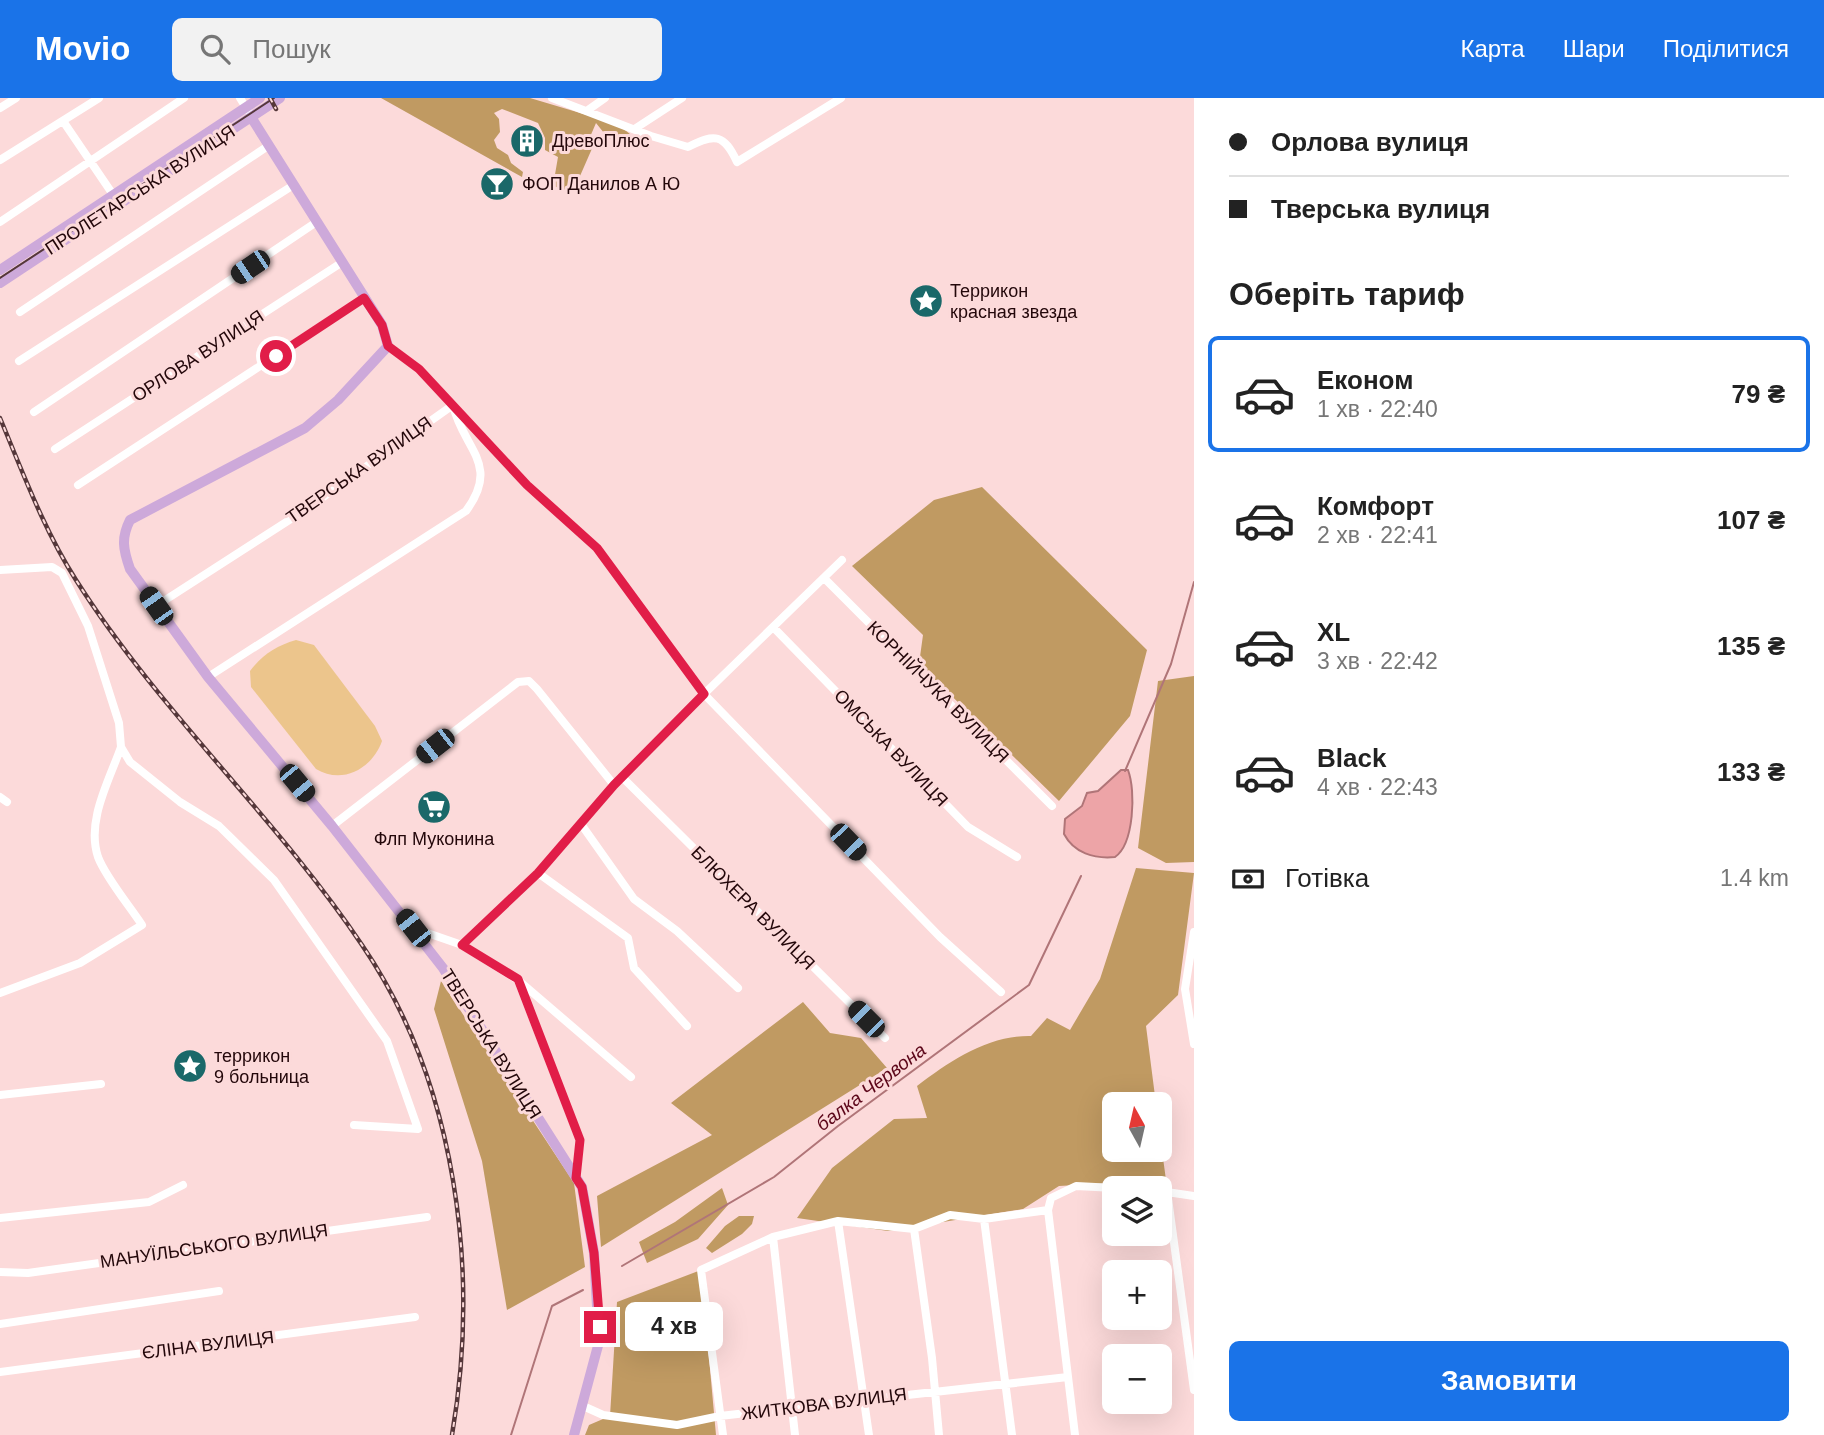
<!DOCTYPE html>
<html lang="uk">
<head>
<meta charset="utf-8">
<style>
  body { margin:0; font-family:Arial,sans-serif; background:#f2f2f2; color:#222; height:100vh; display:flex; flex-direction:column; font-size:26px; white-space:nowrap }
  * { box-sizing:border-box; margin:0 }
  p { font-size:23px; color:#767676 }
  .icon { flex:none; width:38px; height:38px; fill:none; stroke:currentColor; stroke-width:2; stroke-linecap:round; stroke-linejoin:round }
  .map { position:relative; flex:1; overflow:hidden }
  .sheet { display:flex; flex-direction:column; background:#fff; width:630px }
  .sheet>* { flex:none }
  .top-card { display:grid; align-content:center; height:154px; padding:0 35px; background:#fff }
  .needle { width:46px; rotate:352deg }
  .tools { position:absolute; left:1102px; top:994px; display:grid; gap:14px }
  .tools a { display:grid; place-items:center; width:70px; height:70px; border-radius:10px; background:#fff; box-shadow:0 7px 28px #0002; font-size:35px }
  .end { position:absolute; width:32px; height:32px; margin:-16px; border:9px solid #e11d48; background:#fff; box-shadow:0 0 0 4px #fff }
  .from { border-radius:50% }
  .bubble { position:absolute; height:49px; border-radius:10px; background:#fff; box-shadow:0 7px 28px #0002; font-size:23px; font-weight:800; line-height:49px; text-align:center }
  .car { position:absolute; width:21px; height:42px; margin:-21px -10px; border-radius:9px; box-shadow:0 0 5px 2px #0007; background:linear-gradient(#222 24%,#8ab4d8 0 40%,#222 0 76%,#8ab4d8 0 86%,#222 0) }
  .top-card b { display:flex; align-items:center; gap:24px; height:66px; font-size:26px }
  .top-card b+b { border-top:2px solid #e0e0e0 }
  .top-card i { width:18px; height:18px; background:#222 }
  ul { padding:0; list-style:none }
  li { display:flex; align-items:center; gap:21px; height:116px; margin:0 14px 10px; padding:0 21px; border:4px solid transparent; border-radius:10px }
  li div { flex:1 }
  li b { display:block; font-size:26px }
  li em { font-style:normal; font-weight:800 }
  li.active { border-color:#1a73e8 }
  li>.icon { width:63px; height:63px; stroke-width:1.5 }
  h2 { padding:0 35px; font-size:32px; line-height:84px }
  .pay { display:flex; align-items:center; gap:18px; height:77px; padding:0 35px; font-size:26px }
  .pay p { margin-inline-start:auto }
  .primary-button { display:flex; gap:14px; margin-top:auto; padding:14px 35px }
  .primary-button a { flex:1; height:80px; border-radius:10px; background:#1a73e8; color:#fff; font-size:28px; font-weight:800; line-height:80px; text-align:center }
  header { display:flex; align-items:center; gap:42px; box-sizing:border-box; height:98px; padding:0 35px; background:#1a73e8; color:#fff }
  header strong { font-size:33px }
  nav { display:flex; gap:38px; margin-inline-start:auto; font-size:24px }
  .search { width:490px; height:63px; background:#f2f2f2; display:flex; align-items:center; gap:18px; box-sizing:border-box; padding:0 24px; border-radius:10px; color:#767676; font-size:26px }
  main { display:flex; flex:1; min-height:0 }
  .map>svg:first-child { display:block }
</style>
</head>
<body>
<header>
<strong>Movio</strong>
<div class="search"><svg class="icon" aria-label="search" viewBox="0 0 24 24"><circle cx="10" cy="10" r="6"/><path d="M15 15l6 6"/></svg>Пошук</div>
<nav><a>Карта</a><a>Шари</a><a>Поділитися</a></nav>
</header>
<main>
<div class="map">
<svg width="1194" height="1337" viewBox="0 0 1194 1337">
  <rect width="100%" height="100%" fill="#fcdada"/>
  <path fill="#ecc58c" d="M296 542 314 547 375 628 382 643C372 671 342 687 316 671L251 589 250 573C263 556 276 548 296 542Z"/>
  <path fill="#c09a62" d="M381 0H530L617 26 630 36 623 47 608 40 596 25 590 39 594 46 573 94 553 88 558 59 545 52V40L538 25 502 11 494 15 499 21 500 34 494 42 497 50 508 57 511 65 523 74 522 79Z
    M982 389 1147 552 1130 618 1059 703 919 566 923 537 852 468 934 402Z
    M1194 578V764L1166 765 1138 750 1158 583Z
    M1136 770 1194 775 1178 897 1146 928 1156 1006H1115V1052H1160V1038L1166 1082 1059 1088 1023 1111 888 1133 797 1120 832 1070 894 1021 927 1020 917 988C950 963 988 937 1031 938L1047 920 1070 932 1100 881Z
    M441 883 574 1085 585 1169 507 1212 482 1063 434 911Z
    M803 904 830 935 861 940 887 970 601 1149 597 1098 712 1037 671 1005Z
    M722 1090 728 1107 698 1141 647 1165 639 1144 675 1124Z
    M739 1118H754L752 1126 742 1136 712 1155 706 1150 725 1128Z
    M701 1172 716 1337H585L589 1327 610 1318 617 1204Z"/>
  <path fill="#eda4a7" stroke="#b07578" stroke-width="2" d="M1121 672H1128C1136 693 1134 746 1115 759 1094 761 1074 755 1064 736L1065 721 1082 708 1087 695 1098 693Z"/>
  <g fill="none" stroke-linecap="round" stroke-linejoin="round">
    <path stroke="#b07578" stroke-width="2" d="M1125 673 1171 566 1194 484
      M622 1168 774 1079 838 1028 1029 887 1081 778
      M511 1337 552 1208 583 1192"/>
    <path stroke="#fff" stroke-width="8" d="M240 0 248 13
      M552 0 651 38 688 49C715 35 724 36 737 64L841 0
      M0 10 16 0
      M588 12 605 0
      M63 23 116 101
      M636 30 682 0
      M0 62 99 0
      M0 124 184 0
      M20 214 268 48
      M388 248 419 271 527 387 597 450 704 596 940 839 1001 894
      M19 263 292 88
      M34 314 315 125
      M55 351 341 165
      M78 387 364 200
      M0 472 52 469 62 475 88 528 119 625 121 649 130 664 180 704 219 728 274 782 387 943 418 1031 354 1027
      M825 481 1052 708
      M156 508 305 412 453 307C463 351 501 366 466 413L208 579
      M774 530 968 729 1017 759
      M622 679 885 940
      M0 699 7 704
      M581 726 634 801 677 833 738 890
      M332 728 518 584 529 583 537 591 614 687
      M538 775 628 840 634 870 687 928
      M413 830 462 847 538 775 614 687 704 596 842 462
      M1194 834 1185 891 1194 946
      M462 847 518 882 631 979
      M519 885 580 1042 576 1080
      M0 895 80 865 142 827C129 807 106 780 98 759 86 723 109 683 121 649
      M0 997 101 986
      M1160 1093 1194 1098
      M1167 1093 1194 1292
      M1048 1112 1075 1337
      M0 1120 149 1104 183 1087
      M984 1121 1012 1337
      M838 1123 869 1337
      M914 1131 932 1260 939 1337
      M773 1139 795 1337
      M0 1174 28 1175 427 1119
      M0 1226 219 1193
      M0 1274 415 1219
      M583 1308 603 1317 677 1327 720 1318 1068 1279
      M723 1337 701 1172 773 1139 838 1123 914 1131 950 1117 984 1121 1048 1112 1051 1100 1076 1088 1115 1090"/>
    <path stroke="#cda9da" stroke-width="10" d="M251 19 382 227 388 248 338 302 305 330 130 422C121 440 123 451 130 471L208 579 332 728 443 870 582 1089 594 1155 599 1244 574 1337
      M0 172 260 0
      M0 185 280 0"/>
    <path stroke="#55373a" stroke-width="2" d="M0 180 274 0"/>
    <g stroke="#55373a" stroke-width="4.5">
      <path id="rail" d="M270 0 276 11
        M0 320C23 375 44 432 76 482 159 613 276 719 362 847 457 986 480 1174 452 1337"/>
    </g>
    <use href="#rail" stroke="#fcdada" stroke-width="2" stroke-dasharray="5" stroke-linecap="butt"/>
  </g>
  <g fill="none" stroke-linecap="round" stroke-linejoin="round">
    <path stroke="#e11d48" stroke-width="9" d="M276 258 364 200 382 227 388 248 419 271 527 387 597 450 704 596 614 687 538 775 462 847 518 881 580 1042 576 1080 582 1089 594 1155 600 1229"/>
  </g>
  <defs>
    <g id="building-disc" transform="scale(1.75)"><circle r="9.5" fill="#1a6869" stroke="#fcdada"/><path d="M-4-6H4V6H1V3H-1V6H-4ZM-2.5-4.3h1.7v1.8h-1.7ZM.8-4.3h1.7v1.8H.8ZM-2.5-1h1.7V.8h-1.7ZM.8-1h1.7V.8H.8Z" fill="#fff"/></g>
    <g id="bar-disc" transform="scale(1.75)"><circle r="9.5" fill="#1a6869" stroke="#fcdada"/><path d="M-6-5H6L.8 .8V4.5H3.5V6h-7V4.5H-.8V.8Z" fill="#fff"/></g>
    <g id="sight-disc" transform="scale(1.75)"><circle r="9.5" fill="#1a6869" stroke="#fcdada"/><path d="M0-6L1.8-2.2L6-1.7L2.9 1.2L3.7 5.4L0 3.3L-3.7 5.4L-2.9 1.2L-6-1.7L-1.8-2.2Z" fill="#fff"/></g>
    <g id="supermarket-disc" transform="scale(1.75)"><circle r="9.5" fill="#1a6869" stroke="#fcdada"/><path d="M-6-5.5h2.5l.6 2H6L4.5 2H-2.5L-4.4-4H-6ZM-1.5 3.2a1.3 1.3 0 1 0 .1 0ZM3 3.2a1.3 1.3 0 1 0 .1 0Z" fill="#fff"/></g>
  </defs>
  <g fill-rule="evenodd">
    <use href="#building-disc" x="527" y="43"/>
    <use href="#bar-disc" x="497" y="86"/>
    <use href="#sight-disc" x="926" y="203"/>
    <use href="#supermarket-disc" x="434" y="709"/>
    <use href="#sight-disc" x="190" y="968"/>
  </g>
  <g text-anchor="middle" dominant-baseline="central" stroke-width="6" stroke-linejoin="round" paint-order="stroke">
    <g font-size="18" fill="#23070a" stroke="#fcdada" text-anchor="start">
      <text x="552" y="43">ДревоПлюс</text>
      <text x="522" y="86">ФОП Данилов А Ю</text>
      <text x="950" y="193">Террикон<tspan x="950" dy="21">красная звезда</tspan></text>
      <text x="434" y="741" text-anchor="middle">Флп Муконина</text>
      <text x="214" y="958">террикон<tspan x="214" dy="21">9 больница</tspan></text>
    </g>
    <g font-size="18" fill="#23070a" stroke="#fcdada">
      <text transform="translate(140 92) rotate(-33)">ПРОЛЕТАРСЬКА ВУЛИЦЯ</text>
      <text transform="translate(198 258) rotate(-33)">ОРЛОВА ВУЛИЦЯ</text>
      <text transform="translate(359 372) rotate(-35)">ТВЕРСЬКА ВУЛИЦЯ</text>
      <text transform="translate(938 594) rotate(45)">КОРНІЙЧУКА ВУЛИЦЯ</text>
      <text transform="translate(891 650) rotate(46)">ОМСЬКА ВУЛИЦЯ</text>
      <text transform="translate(753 810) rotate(45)">БЛЮХЕРА ВУЛИЦЯ</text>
      <text transform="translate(491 946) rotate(58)">ТВЕРСЬКА ВУЛИЦЯ</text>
      <text transform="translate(214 1148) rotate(-8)">МАНУЇЛЬСЬКОГО ВУЛИЦЯ</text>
      <text transform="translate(208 1247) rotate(-7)">ЄЛІНА ВУЛИЦЯ</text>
      <text transform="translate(824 1306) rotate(-7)">ЖИТКОВА ВУЛИЦЯ</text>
    </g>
    <g font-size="19" font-style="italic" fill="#5c0619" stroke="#fcdada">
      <text transform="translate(871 989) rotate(-37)">балка Червона</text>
    </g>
  </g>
</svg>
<div class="tools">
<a><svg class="needle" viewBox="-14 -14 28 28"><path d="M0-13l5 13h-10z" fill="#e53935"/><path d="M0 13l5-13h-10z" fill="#767676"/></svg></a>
<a><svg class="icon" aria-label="layers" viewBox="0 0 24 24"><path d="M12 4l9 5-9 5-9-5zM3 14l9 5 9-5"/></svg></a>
<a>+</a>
<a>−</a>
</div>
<i class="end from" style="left:276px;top:258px"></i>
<i class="end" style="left:600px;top:1229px"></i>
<div class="bubble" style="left:625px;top:1204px;width:98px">4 хв</div>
<i class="car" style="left:250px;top:169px;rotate:236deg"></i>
<i class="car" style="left:156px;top:508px;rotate:325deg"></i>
<i class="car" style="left:435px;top:648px;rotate:232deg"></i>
<i class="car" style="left:297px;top:685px;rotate:140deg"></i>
<i class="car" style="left:848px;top:744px;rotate:136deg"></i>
<i class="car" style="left:413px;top:830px;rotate:322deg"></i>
<i class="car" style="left:866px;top:921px;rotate:315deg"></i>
</div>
<section class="sheet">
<div class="top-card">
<b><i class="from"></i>Орлова вулиця</b>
<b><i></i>Тверська вулиця</b>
</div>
<h2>Оберіть тариф</h2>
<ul>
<li class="active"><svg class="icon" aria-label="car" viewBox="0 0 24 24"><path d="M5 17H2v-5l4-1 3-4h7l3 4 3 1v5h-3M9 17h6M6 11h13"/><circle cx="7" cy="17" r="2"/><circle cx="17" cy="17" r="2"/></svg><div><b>Економ</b><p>1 хв · 22:40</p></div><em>79 ₴</em></li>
<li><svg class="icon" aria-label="car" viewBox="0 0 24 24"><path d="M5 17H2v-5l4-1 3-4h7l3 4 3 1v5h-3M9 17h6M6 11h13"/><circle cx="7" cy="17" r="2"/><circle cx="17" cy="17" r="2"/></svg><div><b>Комфорт</b><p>2 хв · 22:41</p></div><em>107 ₴</em></li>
<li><svg class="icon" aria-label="car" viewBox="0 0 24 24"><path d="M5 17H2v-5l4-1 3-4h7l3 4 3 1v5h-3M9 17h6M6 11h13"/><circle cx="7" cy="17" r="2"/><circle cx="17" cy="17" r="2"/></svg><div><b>XL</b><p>3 хв · 22:42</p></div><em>135 ₴</em></li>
<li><svg class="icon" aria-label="car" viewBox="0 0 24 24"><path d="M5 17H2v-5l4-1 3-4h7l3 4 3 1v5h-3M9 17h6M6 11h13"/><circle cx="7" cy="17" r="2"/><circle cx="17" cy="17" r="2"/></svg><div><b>Black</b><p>4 хв · 22:43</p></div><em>133 ₴</em></li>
</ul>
<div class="pay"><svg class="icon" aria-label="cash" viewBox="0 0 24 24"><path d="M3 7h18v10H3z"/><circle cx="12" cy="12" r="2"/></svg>Готівка<p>1.4 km</p></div>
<div class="primary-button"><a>Замовити</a></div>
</section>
</main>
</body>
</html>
